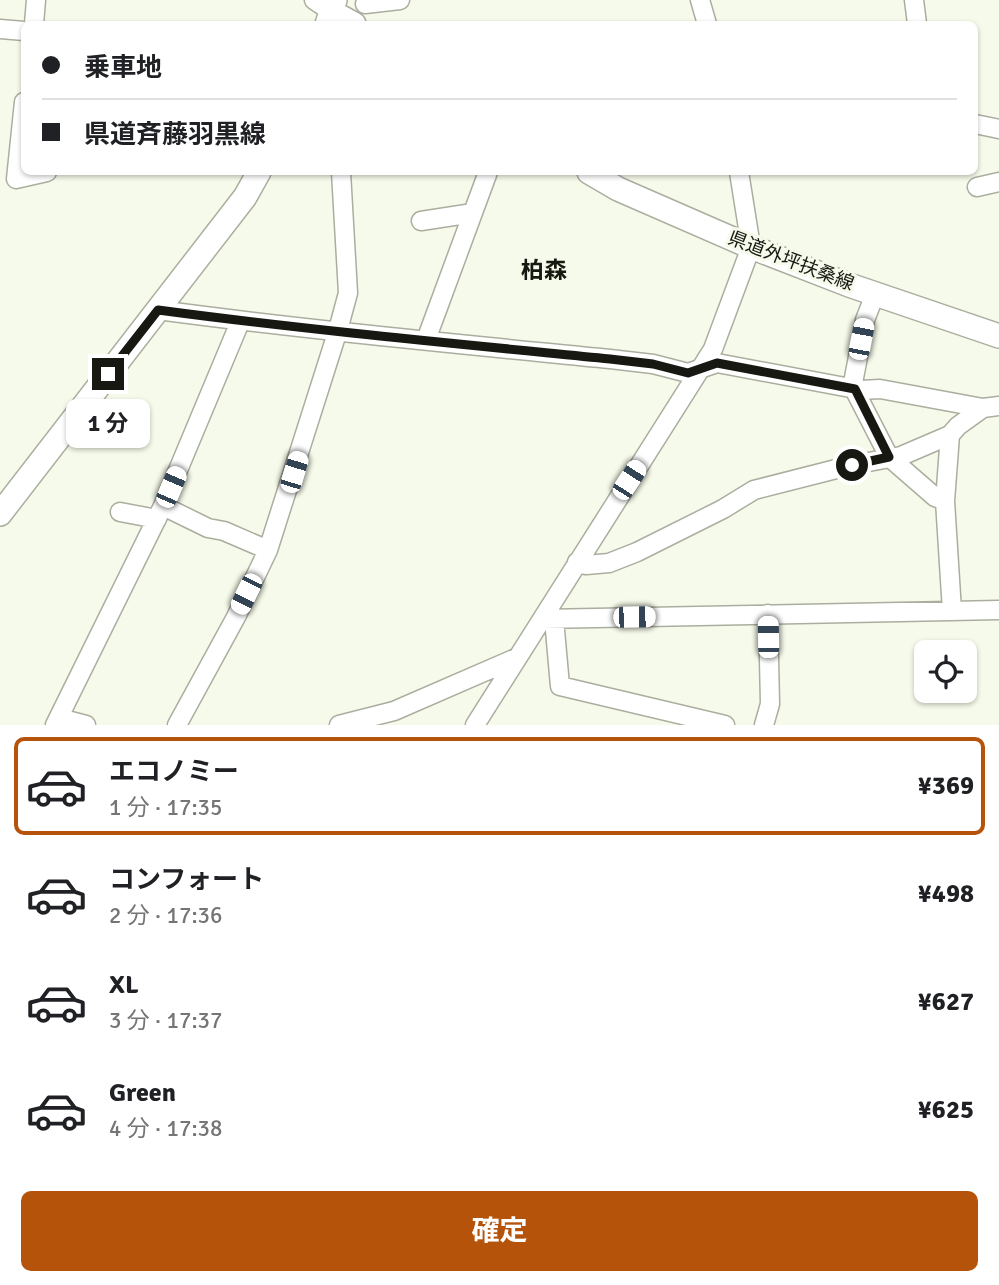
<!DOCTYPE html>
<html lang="ja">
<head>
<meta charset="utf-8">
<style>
  body { margin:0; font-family:Signika,"Noto Sans JP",sans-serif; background:#f6f6f6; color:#202124; height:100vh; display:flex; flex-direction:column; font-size:26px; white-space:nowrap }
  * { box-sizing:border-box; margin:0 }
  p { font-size:23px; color:#757577 }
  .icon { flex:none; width:38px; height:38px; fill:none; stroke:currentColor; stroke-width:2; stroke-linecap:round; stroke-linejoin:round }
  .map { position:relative; height:725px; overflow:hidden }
  .panel { display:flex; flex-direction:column; background:#fff; flex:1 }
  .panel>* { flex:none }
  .guide { position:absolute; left:21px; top:21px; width:957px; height:154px; border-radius:10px; box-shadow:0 2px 5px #0004; display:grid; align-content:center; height:154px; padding:0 21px; background:#fff }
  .buttons { position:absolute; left:914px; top:640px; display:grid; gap:14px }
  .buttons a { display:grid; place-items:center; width:63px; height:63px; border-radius:10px; background:#fff; box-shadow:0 2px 5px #0004; font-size:35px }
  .end { position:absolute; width:32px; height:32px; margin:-16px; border:9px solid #171812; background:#fff; box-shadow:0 0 0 4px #fff }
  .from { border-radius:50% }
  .bubble { position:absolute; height:49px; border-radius:10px; background:#fff; box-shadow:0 2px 5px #0004; font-size:23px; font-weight:700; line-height:49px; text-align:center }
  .car { position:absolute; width:21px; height:42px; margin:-21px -10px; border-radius:9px; box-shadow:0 0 5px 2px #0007; background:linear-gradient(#fff 24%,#345 0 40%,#fff 0 76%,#345 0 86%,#fff 0) }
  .guide b { display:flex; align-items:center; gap:24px; height:66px; font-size:26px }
  .guide b+b { border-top:2px solid #e0e0e0 }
  .guide i { width:18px; height:18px; background:#202124 }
  ul { padding:12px 0 0; list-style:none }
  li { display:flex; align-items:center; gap:21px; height:98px; margin:0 14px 10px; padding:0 7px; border:4px solid transparent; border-radius:10px }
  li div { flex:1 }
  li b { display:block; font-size:26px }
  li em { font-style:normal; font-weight:700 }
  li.active { border-color:#b45309 }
  li>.icon { width:63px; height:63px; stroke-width:1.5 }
  .cta { display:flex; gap:14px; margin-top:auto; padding:14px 21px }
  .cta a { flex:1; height:80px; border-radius:10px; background:#b45309; color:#fff; font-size:28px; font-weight:700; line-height:80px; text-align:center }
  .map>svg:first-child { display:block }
</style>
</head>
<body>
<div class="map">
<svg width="999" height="725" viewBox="0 0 999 725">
  <rect width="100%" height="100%" fill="#f6faea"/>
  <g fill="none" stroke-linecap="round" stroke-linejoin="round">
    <g stroke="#abae9f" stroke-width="21">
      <path id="minor" d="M314 0 332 12
        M700 0 707 24
        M914 0 917 24
        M365 4 400 0
        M34 24 36 0
        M0 29 24 31
        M24 102 16 179 47 172
        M975 124 999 129
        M977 187 999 182
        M421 221 473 213
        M875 294 865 320 853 383 854 389 889 457 935 497 945 501
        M158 310C308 330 459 344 610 359L653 364 688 373 717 363 861 390 880 389 983 408 999 406
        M426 340 488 172
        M950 435 945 501 952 611
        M163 506 208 528 224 531 268 550
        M120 512 157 519
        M577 562 586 565 609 563 637 552 723 509 754 490 852 465 901 456 950 435 958 426 983 408
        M543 619 999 610
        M554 619 560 686 725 725
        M59 718 86 725
        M55 725 163 506 240 322
        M177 725 236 617 268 550 338 330 348 293 341 172
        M339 725 394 711 516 658
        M475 725 713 349 751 247 739 172
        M764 725 770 704 768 614"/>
    </g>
    <g stroke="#abae9f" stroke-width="26">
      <path id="major" d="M332 12 354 24
        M327 24 335 0
        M589 172 618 189 751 247 849 285 999 336
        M0 514 245 197 259 172"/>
    </g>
    <use href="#minor" stroke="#fff" stroke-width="18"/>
    <use href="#major" stroke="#fff" stroke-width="23"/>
  </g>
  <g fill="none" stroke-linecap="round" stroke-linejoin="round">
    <path stroke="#171812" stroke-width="9" d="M108 374 158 310C308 330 459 344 610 359L653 364 688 373 717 363 855 389 889 457 852 465"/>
  </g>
  <g text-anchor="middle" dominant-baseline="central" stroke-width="6" stroke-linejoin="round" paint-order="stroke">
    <g font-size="19" fill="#171812" stroke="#f6faea">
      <text transform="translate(791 261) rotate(21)">県道外坪扶桑線</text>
    </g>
    <g font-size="23" font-weight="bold" fill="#171812" stroke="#f6faea">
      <text x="544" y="270">柏森</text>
    </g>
  </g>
</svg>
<div class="buttons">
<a><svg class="icon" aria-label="locate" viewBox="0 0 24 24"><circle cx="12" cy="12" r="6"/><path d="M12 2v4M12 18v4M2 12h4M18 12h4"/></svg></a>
</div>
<i class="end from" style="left:852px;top:465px"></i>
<i class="end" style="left:108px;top:374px"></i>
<div class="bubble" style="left:66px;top:399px;width:84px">1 分</div>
<i class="car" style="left:861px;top:339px;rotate:11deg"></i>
<i class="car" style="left:294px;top:472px;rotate:17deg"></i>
<i class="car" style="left:629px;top:480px;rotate:33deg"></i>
<i class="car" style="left:171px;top:487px;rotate:23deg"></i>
<i class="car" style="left:246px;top:594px;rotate:206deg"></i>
<i class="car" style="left:634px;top:617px;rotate:89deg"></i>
<i class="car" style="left:768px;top:637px;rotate:359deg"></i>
<div class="guide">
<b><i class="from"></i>乗車地</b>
<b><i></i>県道斉藤羽黒線</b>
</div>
</div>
<section class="panel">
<ul>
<li class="active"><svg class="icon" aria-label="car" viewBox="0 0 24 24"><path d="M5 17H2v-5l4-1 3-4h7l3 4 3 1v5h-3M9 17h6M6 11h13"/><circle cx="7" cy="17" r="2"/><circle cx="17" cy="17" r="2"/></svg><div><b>エコノミー</b><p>1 分 · 17:35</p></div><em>¥369</em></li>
<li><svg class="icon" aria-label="car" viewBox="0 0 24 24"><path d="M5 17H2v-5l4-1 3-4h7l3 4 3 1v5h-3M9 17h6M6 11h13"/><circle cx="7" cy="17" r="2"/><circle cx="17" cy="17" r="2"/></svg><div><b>コンフォート</b><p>2 分 · 17:36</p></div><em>¥498</em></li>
<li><svg class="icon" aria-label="car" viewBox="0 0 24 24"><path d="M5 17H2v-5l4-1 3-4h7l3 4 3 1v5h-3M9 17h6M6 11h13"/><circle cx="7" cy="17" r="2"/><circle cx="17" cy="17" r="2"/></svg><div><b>XL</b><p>3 分 · 17:37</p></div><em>¥627</em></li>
<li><svg class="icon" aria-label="car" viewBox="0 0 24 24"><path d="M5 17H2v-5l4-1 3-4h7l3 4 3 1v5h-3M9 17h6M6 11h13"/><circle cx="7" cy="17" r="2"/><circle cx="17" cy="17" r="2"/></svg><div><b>Green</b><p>4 分 · 17:38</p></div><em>¥625</em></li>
</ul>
<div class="cta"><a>確定</a></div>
</section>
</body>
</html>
